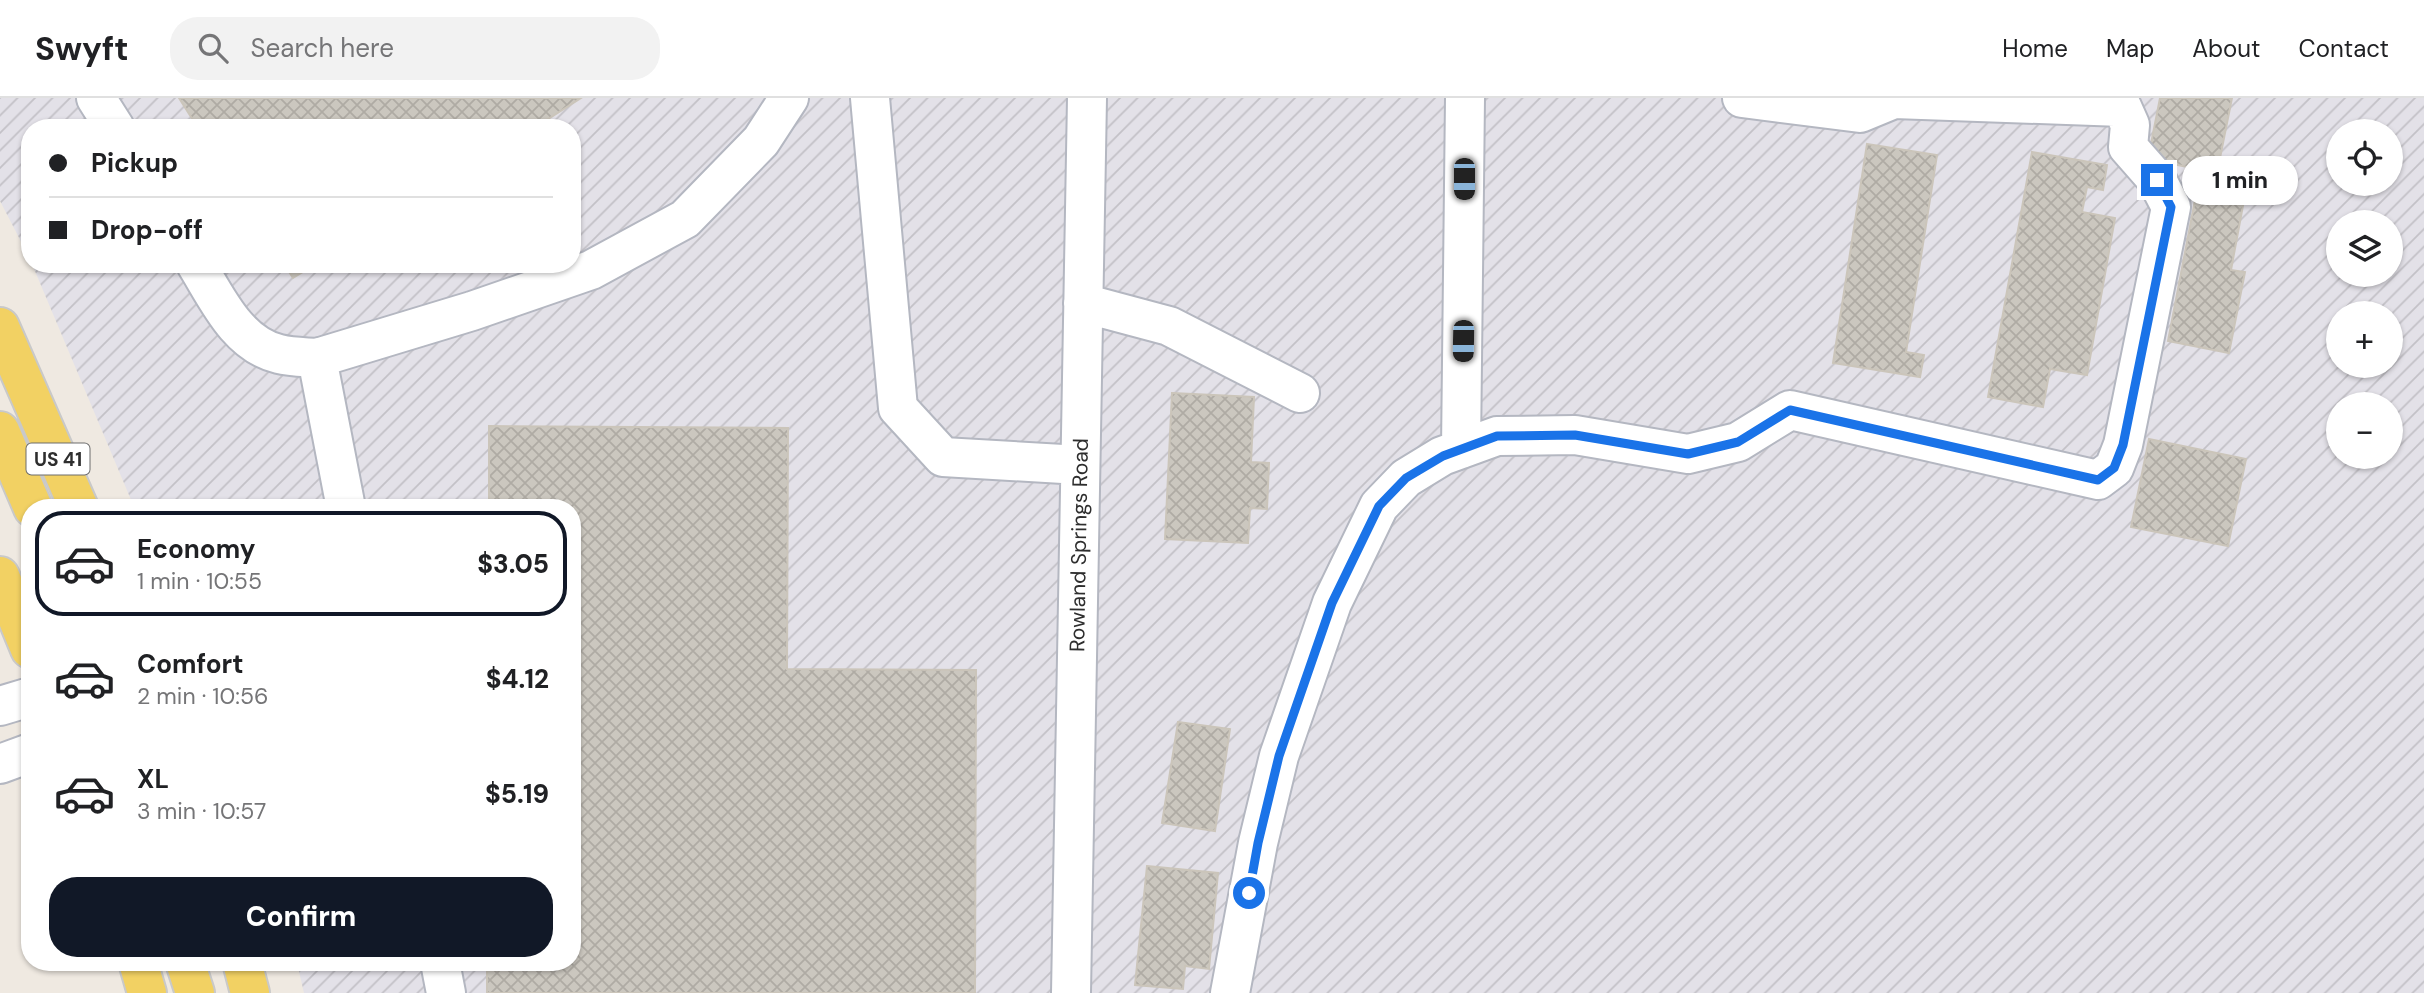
<!DOCTYPE html>
<html lang="en">
<head>
<meta charset="utf-8">
<style>
  body { margin:0; font-family:"DM Sans",sans-serif; background:#f2f2f2; color:#202124; height:100vh; display:flex; flex-direction:column; font-size:26px; white-space:nowrap }
  * { box-sizing:border-box; margin:0 }
  p { font-size:23px; color:#757577 }
  .icon { flex:none; width:38px; height:38px; fill:none; stroke:currentColor; stroke-width:2; stroke-linecap:round; stroke-linejoin:round }
  .map { position:relative; flex:1; overflow:hidden }
  .sheet { position:absolute; left:21px; top:401px; width:560px; height:472px; display:flex; flex-direction:column; background:#fff; border-radius:28px; box-shadow:0 2px 5px #0004 }
  .sheet>* { flex:none }
  .banner { position:absolute; left:21px; top:21px; width:560px; height:154px; border-radius:28px; box-shadow:0 2px 5px #0004; display:grid; align-content:center; height:154px; padding:0 28px; background:#fff }
  .buttons { position:absolute; left:2326px; top:21px; display:grid; gap:14px }
  .buttons a { display:grid; place-items:center; width:77px; height:77px; border-radius:50%; background:#fff; box-shadow:0 2px 5px #0004; font-size:35px }
  .end { position:absolute; width:32px; height:32px; margin:-16px; border:9px solid #1a73e8; background:#fff; box-shadow:0 0 0 4px #fff }
  .from { border-radius:50% }
  .bubble { position:absolute; height:49px; border-radius:24px; background:#fff; box-shadow:0 2px 5px #0004; font-size:23px; font-weight:800; line-height:49px; text-align:center }
  .car { position:absolute; width:21px; height:42px; margin:-21px -10px; border-radius:9px; box-shadow:0 0 5px 2px #0007; background:linear-gradient(#222 24%,#8ab4d8 0 40%,#222 0 76%,#8ab4d8 0 86%,#222 0) }
  .banner b { display:flex; align-items:center; gap:24px; height:66px; font-size:26px }
  .banner b+b { border-top:2px solid #e0e0e0 }
  .banner i { width:18px; height:18px; background:#202124 }
  ul { padding:12px 0 0; list-style:none }
  li { display:flex; align-items:center; gap:21px; height:105px; margin:0 14px 10px; padding:0 14px; border:4px solid transparent; border-radius:28px }
  li div { flex:1 }
  li b { display:block; font-size:26px }
  li em { font-style:normal; font-weight:800 }
  li.active { border-color:#111827 }
  li>.icon { width:63px; height:63px; stroke-width:1.5 }
  .cta { display:flex; gap:14px; margin-top:auto; padding:14px 28px }
  .cta a { flex:1; height:80px; border-radius:28px; background:#111827; color:#fff; font-size:28px; font-weight:800; line-height:80px; text-align:center }
  header { display:flex; align-items:center; gap:42px; box-sizing:border-box; height:98px; padding:0 35px; background:#fff; border-bottom:2px solid #e0e0e0 }
  header strong { font-size:33px }
  nav { display:flex; gap:38px; margin-inline-start:auto; font-size:24px }
  .search { width:490px; height:63px; background:#f2f2f2; display:flex; align-items:center; gap:18px; box-sizing:border-box; padding:0 24px; border-radius:28px; color:#757577; font-size:26px }
  .map>svg:first-child { display:block }
</style>
</head>
<body>
<header>
<strong>Swyft</strong>
<div class="search"><svg class="icon" aria-label="search" viewBox="0 0 24 24"><circle cx="10" cy="10" r="6"/><path d="M15 15l6 6"/></svg>Search here</div>
<nav><a>Home</a><a>Map</a><a>About</a><a>Contact</a></nav>
</header>
<div class="map">
<svg width="2424" height="895" viewBox="0 0 2424 895">
  <defs>
    <pattern id="industrial-furrows" width="10" height="10" patternUnits="userSpaceOnUse" patternTransform="scale(1.75)"><rect width="10" height="10" fill="#e3e1e8"/><path d="M-1 1l2-2M0 10L10 0M9 11l2-2" fill="none" stroke="#c3c1c7"/></pattern>
    <pattern id="building-cross-hatch" width="8" height="8" patternUnits="userSpaceOnUse" patternTransform="scale(1.75)"><rect width="8" height="8" fill="#cbc7bf"/><path d="M0 0l8 8M0 8l8-8" fill="none" stroke="#afaba4"/></pattern>
  </defs>
  <rect width="100%" height="100%" fill="#efe9e1"/>
  <path fill="url(#industrial-furrows)" fill-rule="evenodd" d="M0 0H2424V895H304L297 865 572 864V410L134 409 32 166H572V30H30V161L0 103ZM2338 33H2390V86H2338ZM2338 124H2390V177H2338ZM2338 215H2390V268H2338ZM2338 306H2390V359H2338Z"/>
  <path fill="url(#building-cross-hatch)" stroke="#cbc5ba" stroke-width="2" d="M179 0H581L534 30H198Z
    M2160 0H2232L2217 75 2148 61Z
    M1867 46 1937 57 1906 254 1924 257 1920 279 1833 265Z
    M2032 54 2107 67 2103 92 2087 89 2082 114 2115 120 2087 277 2050 271 2043 309 1988 299Z
    M2200 76 2247 86 2231 172 2245 174 2229 255 2168 243Z
    M284 166H316L293 180Z
    M1172 295 1254 299 1251 364 1269 365 1267 411 1250 410 1248 445 1165 441Z
    M489 328 788 330 787 571 976 572 975 895H487V864H572V410H489Z
    M2149 341 2246 361 2228 448 2131 429Z
    M1178 624 1230 631 1215 733 1162 725Z
    M1147 768 1218 775 1209 871 1185 868 1183 891 1135 887Z"/>
  <g fill="none" stroke-linecap="round" stroke-linejoin="round">
    <g stroke="#b4b7c1" stroke-width="42">
      <path id="minor" d="M96 0 115 30
        M870 0 898 310 943 359 1080 367
        M196 166C217 200 237 246 279 256 291 259 304 259 317 260
        M1083 205 1169 228 1300 295
        M1461 351 1465 0
        M346 410 317 260 472 213 591 172 685 121 761 43 789 0
        M0 608 30 599
        M0 666 30 655
        M440 864 446 895
        M1071 895 1087 0
        M1230 895 1258 745 1279 658 1332 505 1379 408 1406 380 1442 358 1497 338 1575 337 1688 356 1738 344 1790 312 2098 382 2114 370 2123 347 2171 109 2157 82 2128 49 2130 27 2122 9 1894 1 1860 15 1742 0"/>
    </g>
    <g stroke="#c9c9c9" stroke-width="42">
      <path id="major" d="M0 229 79 410
        M0 333 33 410
        M0 478 30 551
        M138 864 147 895
        M185 864 195 895
        M242 864 250 895"/>
    </g>
    <use href="#minor" stroke="#fff" stroke-width="38"/>
    <use href="#major" stroke="#f2d163" stroke-width="38"/>
  </g>
  <g fill="none" stroke-linecap="round" stroke-linejoin="round">
    <path stroke="#1a73e8" stroke-width="9" d="M1249 795 1258 745 1279 658 1332 505 1379 408 1406 380 1443 358 1497 338 1575 337 1688 356 1738 344 1790 312 2098 382 2114 370 2123 347 2171 109 2157 82"/>
  </g>
  <g text-anchor="middle" dominant-baseline="central" stroke-width="7" stroke-linejoin="round" paint-order="stroke">
    <rect fill="#fff" stroke="#6d6d6d" stroke-width="2" x="26.5" y="345.5" width="63" height="31" rx="5"/>
    <g font-size="19" font-weight="bold" fill="#2e2e2e">
      <text x="58" y="361">US 41</text>
    </g>
    <g font-size="21" fill="#2e2e2e" stroke="#fff">
      <text transform="translate(1079 447) rotate(-89)">Rowland Springs Road</text>
    </g>
  </g>
</svg>
<div class="buttons">
<a><svg class="icon" aria-label="locate" viewBox="0 0 24 24"><circle cx="12" cy="12" r="6"/><path d="M12 2v4M12 18v4M2 12h4M18 12h4"/></svg></a>
<a><svg class="icon" aria-label="layers" viewBox="0 0 24 24"><path d="M12 4l9 5-9 5-9-5zM3 14l9 5 9-5"/></svg></a>
<a>+</a>
<a>−</a>
</div>
<i class="end from" style="left:1249px;top:795px"></i>
<i class="end" style="left:2157px;top:82px"></i>
<div class="bubble" style="left:2182px;top:58px;width:116px">1 min</div>
<i class="car" style="left:1464px;top:81px;rotate:180deg"></i>
<i class="car" style="left:1463px;top:243px;rotate:181deg"></i>
<div class="banner">
<b><i class="from"></i>Pickup</b>
<b><i></i>Drop-off</b>
</div>
<section class="sheet">
<ul>
<li class="active"><svg class="icon" aria-label="car" viewBox="0 0 24 24"><path d="M5 17H2v-5l4-1 3-4h7l3 4 3 1v5h-3M9 17h6M6 11h13"/><circle cx="7" cy="17" r="2"/><circle cx="17" cy="17" r="2"/></svg><div><b>Economy</b><p>1 min · 10:55</p></div><em>$3.05</em></li>
<li><svg class="icon" aria-label="car" viewBox="0 0 24 24"><path d="M5 17H2v-5l4-1 3-4h7l3 4 3 1v5h-3M9 17h6M6 11h13"/><circle cx="7" cy="17" r="2"/><circle cx="17" cy="17" r="2"/></svg><div><b>Comfort</b><p>2 min · 10:56</p></div><em>$4.12</em></li>
<li><svg class="icon" aria-label="car" viewBox="0 0 24 24"><path d="M5 17H2v-5l4-1 3-4h7l3 4 3 1v5h-3M9 17h6M6 11h13"/><circle cx="7" cy="17" r="2"/><circle cx="17" cy="17" r="2"/></svg><div><b>XL</b><p>3 min · 10:57</p></div><em>$5.19</em></li>
</ul>
<div class="cta"><a>Confirm</a></div>
</section>
</div>
</body>
</html>
